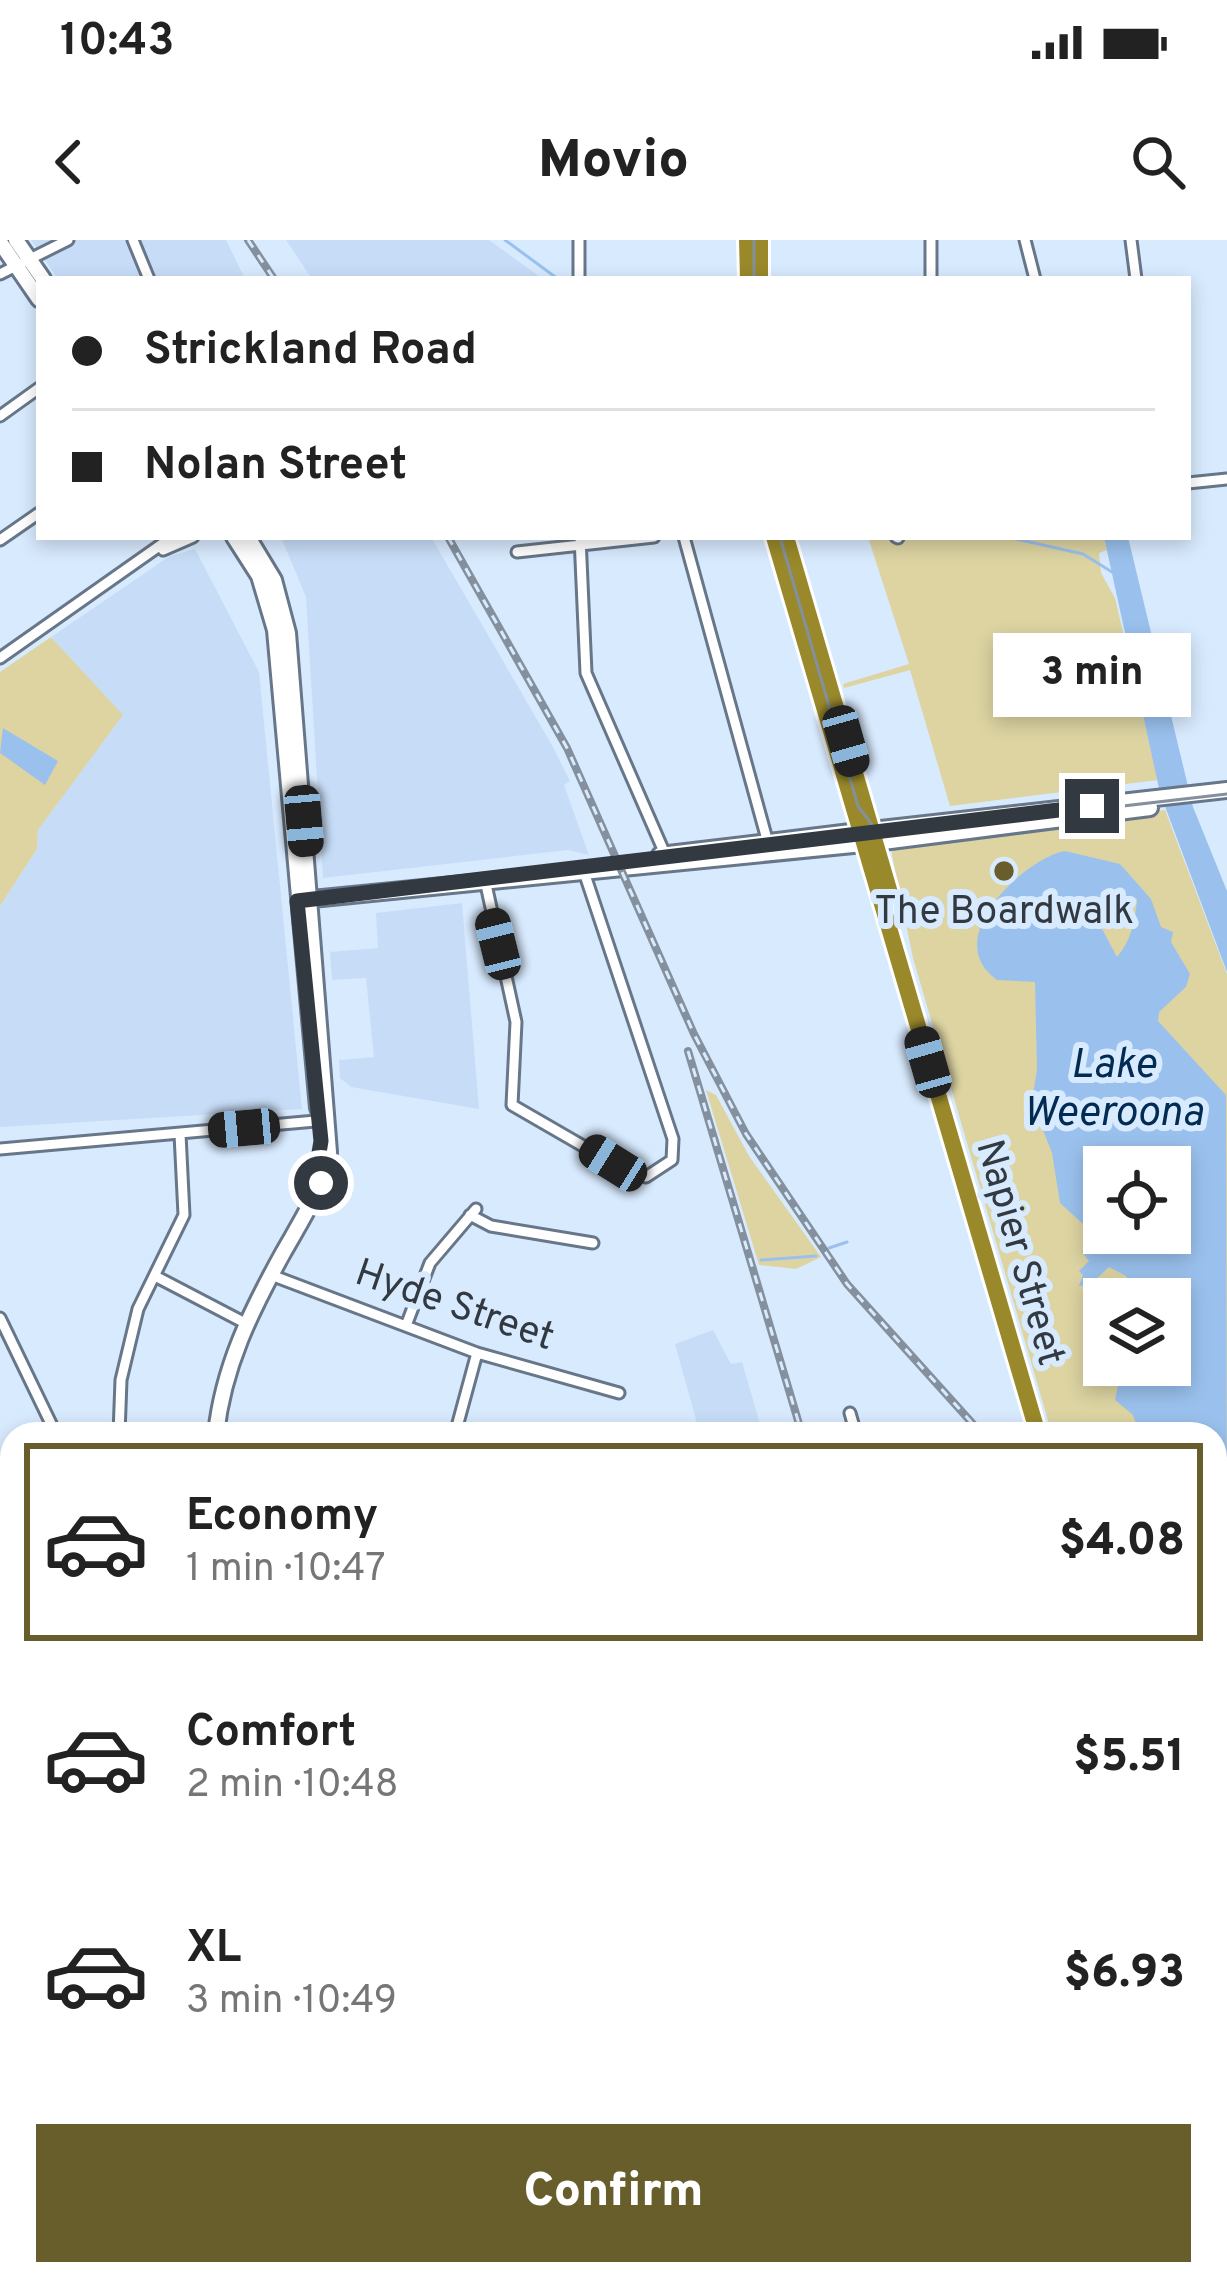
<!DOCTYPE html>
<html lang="en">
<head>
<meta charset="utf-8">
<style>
  body { margin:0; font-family:Overpass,sans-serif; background:#f2f2f2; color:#222; height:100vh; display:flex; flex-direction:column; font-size:45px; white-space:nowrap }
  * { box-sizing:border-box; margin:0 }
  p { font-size:39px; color:#767676 }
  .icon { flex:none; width:66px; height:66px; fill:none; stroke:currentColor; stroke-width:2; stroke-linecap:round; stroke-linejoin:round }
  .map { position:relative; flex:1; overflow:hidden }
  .side { position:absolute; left:0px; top:1182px; width:1227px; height:864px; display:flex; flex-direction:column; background:#fff; border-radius:36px 36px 0 0; box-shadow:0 6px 18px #0003 }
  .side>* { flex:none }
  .hud { position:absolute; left:36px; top:36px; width:1155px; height:264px; border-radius:0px; box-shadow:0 6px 18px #0003; display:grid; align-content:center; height:264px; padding:0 36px; background:#fff }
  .tools { position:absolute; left:1083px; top:906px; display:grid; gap:24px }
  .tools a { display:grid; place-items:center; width:108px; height:108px; border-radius:0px; background:#fff; box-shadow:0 6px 18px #0003; font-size:60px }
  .end { position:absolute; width:54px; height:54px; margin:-27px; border:15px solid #323941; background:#fff; box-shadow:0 0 0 6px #fff }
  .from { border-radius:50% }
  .bubble { position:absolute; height:84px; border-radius:0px; background:#fff; box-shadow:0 6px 18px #0003; font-size:39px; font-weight:800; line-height:84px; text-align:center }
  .car { position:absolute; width:36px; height:72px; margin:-36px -18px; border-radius:15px; box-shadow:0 0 9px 3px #0007; background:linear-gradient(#222 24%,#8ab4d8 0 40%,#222 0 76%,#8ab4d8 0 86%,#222 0) }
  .hud b { display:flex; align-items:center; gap:42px; height:114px; font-size:45px }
  .hud b+b { border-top:3px solid #e0e0e0 }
  .hud i { width:30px; height:30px; background:#222 }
  ul { padding:21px 0 0; list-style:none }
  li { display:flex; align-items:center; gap:36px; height:198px; margin:0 24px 18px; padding:0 12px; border:6px solid transparent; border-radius:0px }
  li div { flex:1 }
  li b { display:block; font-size:45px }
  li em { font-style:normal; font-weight:800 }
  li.selected { border-color:#685e2b }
  li>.icon { width:108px; height:108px; stroke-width:1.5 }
  .primary-button { display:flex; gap:24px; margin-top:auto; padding:24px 36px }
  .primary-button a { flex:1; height:138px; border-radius:0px; background:#685e2b; color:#fff; font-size:48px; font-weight:800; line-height:138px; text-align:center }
  .status { display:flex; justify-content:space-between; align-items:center; height:84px; padding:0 60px; background:#fff; direction:ltr }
  .status svg { height:33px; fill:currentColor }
  header { display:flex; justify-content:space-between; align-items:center; height:156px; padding:0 36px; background:#fff; font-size:54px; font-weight:800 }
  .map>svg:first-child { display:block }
</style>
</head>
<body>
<div class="status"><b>10:43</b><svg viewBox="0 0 49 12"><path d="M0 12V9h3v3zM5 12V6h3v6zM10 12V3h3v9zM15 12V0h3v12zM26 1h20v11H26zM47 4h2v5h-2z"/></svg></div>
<header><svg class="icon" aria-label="back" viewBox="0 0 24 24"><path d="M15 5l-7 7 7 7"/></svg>Movio<svg class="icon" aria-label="search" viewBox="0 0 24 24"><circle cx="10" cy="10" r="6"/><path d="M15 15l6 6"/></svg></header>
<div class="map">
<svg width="1227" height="2046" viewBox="0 0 1227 2046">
  <rect width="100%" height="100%" fill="#d8eafe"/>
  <path fill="#c7ddf7" d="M31 0H226L245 39H58Z
    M286 0H489L543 39H312Z
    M281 297H431L553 507 570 541 564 545 589 615 568 610 323 638 306 357Z
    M195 309 259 432 302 869 0 887V666L37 609 38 590 122 475 51 397 170 316Z
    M462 663 479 869 351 847 340 838 339 820 374 817 366 738 332 740 330 712 378 708 376 673Z
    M713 1090 731 1124 742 1122 763 1194H700L675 1104Z
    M0 1908 12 1933V2034H60L66 2046H0Z
    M495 2034H630L615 2046H487Z"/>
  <path fill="#ddd4a2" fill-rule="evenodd" d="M868 297H1104L1107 310 1099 313 1101 333 1115 358 1158 540 950 566 910 430 844 448 843 444 909 424Z
    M51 397 123 475 38 590 37 609 0 666V432Z
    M1165 570 1227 734V1765L1215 1724V1194H1052L913 718 892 615V605ZM1104 927H1170V993H1104ZM1104 1059H1170V1125H1104Z
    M706 850 716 855 749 916 821 1017 796 1029 759 1025Z
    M318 2034H495L487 2046H315Z
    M630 2034H1085L1089 2046H615Z"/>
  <path fill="#9ac1ed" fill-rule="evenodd" d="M1104 297H1128L1193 567 1227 651V732L1160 553Z
    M3 488 58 521 45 545 0 513Z
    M1065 611 1120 624 1151 659 1161 687 1173 692 1171 702 1190 734 1186 747 1159 772 1158 781 1226 855 1227 1326 1215 1321V1194H1140L1133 1175 1115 1160 1122 1125H1170V1059H1104V1068L1094 1057 1101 1049 1133 1048 1126 1036 1109 1027 1090 1045 1079 1046 1083 1035 1079 1031 1089 1021 1082 1012 1089 1000 1083 984 1060 963 1052 913 1032 862 1037 829 1035 742 997 740C938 699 1025 618 1065 611ZM1118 655 1137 659C1135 681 1131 701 1117 717L1100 685ZM1170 927V993H1104V927Z"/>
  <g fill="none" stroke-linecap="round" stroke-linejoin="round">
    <path stroke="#9ac1ed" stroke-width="3" d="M505 0 558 39
      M1007 297 1083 314 1112 332
      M829 1008 847 1002
      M761 1020 816 1016
      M1215 1907 1222 1906"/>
    <g stroke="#677688" stroke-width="15">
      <path id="street" d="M133 0 149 39
        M931 0V39
        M1025 0 1035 39
        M1131 0 1136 39
        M0 34 68 0
        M579 39V0
        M0 176 39 148
        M1188 243 1227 239
        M580 297 586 433 665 614
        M684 297 768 603
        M896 297 898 298
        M0 300 39 273
        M163 310 193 297
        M517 312 654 297
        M0 418 172 297
        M485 640 516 782 512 865 628 932 646 937 672 920 673 899 583 629
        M0 909 327 880
        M470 975 491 986 593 1003
        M271 1035 477 1113 619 1153
        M155 1036 245 1083
        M0 1078 56 1194
        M407 1083 430 1023 476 969
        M850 1173 856 1194
        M119 1194 121 1140 138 1069 184 975 180 894
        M455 1194 477 1113
        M0 1382 12 1406
        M0 1476H12
        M1215 1965 1227 1961
        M1102 2034 1105 2046"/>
    </g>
    <g stroke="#677688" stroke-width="20">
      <path id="secondary" d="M16 0 43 39
        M0 2 39 59
        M234 297 259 336 275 390 318 868
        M872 590 1227 550
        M875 603 1150 568
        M660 615 859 591
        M302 660 863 604
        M216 1194C223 1127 251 1071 283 1013 301 981 323 948 329 912L288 393 274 340 248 297
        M0 1861 12 1887
        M82 2034 88 2046
        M153 2046 158 2034
        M165 2046 167 2034"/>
    </g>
    <g stroke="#fff" stroke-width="22">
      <path id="highway" d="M747 0 748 39
        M760 0V39
        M774 297 1038 1194
        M786 297 890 653
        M1215 1766 1227 1807
        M1215 1824 1227 1871"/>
    </g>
    <use href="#street" stroke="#fff" stroke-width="9"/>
    <use href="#secondary" stroke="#fff" stroke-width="14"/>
    <use href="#highway" stroke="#99892a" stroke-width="16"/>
    <path stroke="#84909e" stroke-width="3" d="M754 0V39
      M780 297 858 566 876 590 898 592 1227 554"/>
    <g stroke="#84909e" stroke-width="8">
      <path id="rail" d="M248 0 274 39
        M448 297 567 508 694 794 746 894 847 1044 982 1194
        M688 811 802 1194
        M1215 1373 1227 1380
        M1047 2034 1051 2046"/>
    </g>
    <use href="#rail" stroke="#d8eafe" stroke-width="3" stroke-dasharray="9" stroke-linecap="butt"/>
  </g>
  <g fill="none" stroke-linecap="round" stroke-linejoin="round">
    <path stroke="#323941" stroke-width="15" d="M321 943 311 960 321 901 297 661 1092 566"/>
  </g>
  <circle fill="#685e2b" stroke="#d8eafe" stroke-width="4.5" cx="1004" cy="631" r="12"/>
  <g text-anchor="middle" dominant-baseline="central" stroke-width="12" stroke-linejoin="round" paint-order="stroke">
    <g font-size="39" fill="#323941" stroke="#d8eafe">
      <text x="1004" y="673">The Boardwalk</text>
    </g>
    <g font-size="39" fill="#323941" stroke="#d8eafe">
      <text transform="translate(1018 1013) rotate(74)">Napier Street</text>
      <text transform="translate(454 1067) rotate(19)">Hyde Street</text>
    </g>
    <g font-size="42" font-style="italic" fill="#012b52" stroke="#d8eafe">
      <text x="1113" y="826">Lake<tspan x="1113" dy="48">Weeroona</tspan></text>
    </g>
  </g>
</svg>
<div class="tools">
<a><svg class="icon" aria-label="locate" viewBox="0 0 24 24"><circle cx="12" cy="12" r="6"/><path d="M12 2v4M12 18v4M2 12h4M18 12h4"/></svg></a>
<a><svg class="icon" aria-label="layers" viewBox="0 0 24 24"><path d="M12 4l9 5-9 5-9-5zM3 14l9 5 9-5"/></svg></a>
</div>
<i class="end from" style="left:321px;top:943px"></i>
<i class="end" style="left:1092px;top:566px"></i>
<div class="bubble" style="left:993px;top:393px;width:198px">3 min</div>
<i class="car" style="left:846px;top:501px;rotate:164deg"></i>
<i class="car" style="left:304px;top:581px;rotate:175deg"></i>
<i class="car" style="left:498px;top:704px;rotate:346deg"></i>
<i class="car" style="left:928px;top:822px;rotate:344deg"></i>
<i class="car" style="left:244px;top:888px;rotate:265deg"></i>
<i class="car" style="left:613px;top:923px;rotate:302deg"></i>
<div class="hud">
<b><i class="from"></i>Strickland Road</b>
<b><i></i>Nolan Street</b>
</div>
<section class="side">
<ul>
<li class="selected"><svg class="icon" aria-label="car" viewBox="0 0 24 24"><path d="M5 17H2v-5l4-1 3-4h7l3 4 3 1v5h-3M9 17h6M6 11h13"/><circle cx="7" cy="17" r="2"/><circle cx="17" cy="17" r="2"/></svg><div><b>Economy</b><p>1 min · 10:47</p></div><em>$4.08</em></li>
<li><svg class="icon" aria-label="car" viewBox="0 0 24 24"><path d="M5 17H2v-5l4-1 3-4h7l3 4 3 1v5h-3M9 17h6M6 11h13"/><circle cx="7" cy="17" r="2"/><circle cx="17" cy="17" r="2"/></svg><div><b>Comfort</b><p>2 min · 10:48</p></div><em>$5.51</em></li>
<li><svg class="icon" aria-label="car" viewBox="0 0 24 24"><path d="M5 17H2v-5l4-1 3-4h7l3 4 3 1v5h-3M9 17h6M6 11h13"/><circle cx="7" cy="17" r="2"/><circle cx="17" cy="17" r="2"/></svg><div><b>XL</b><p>3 min · 10:49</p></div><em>$6.93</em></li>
</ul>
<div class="primary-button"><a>Confirm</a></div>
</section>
</div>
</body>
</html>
